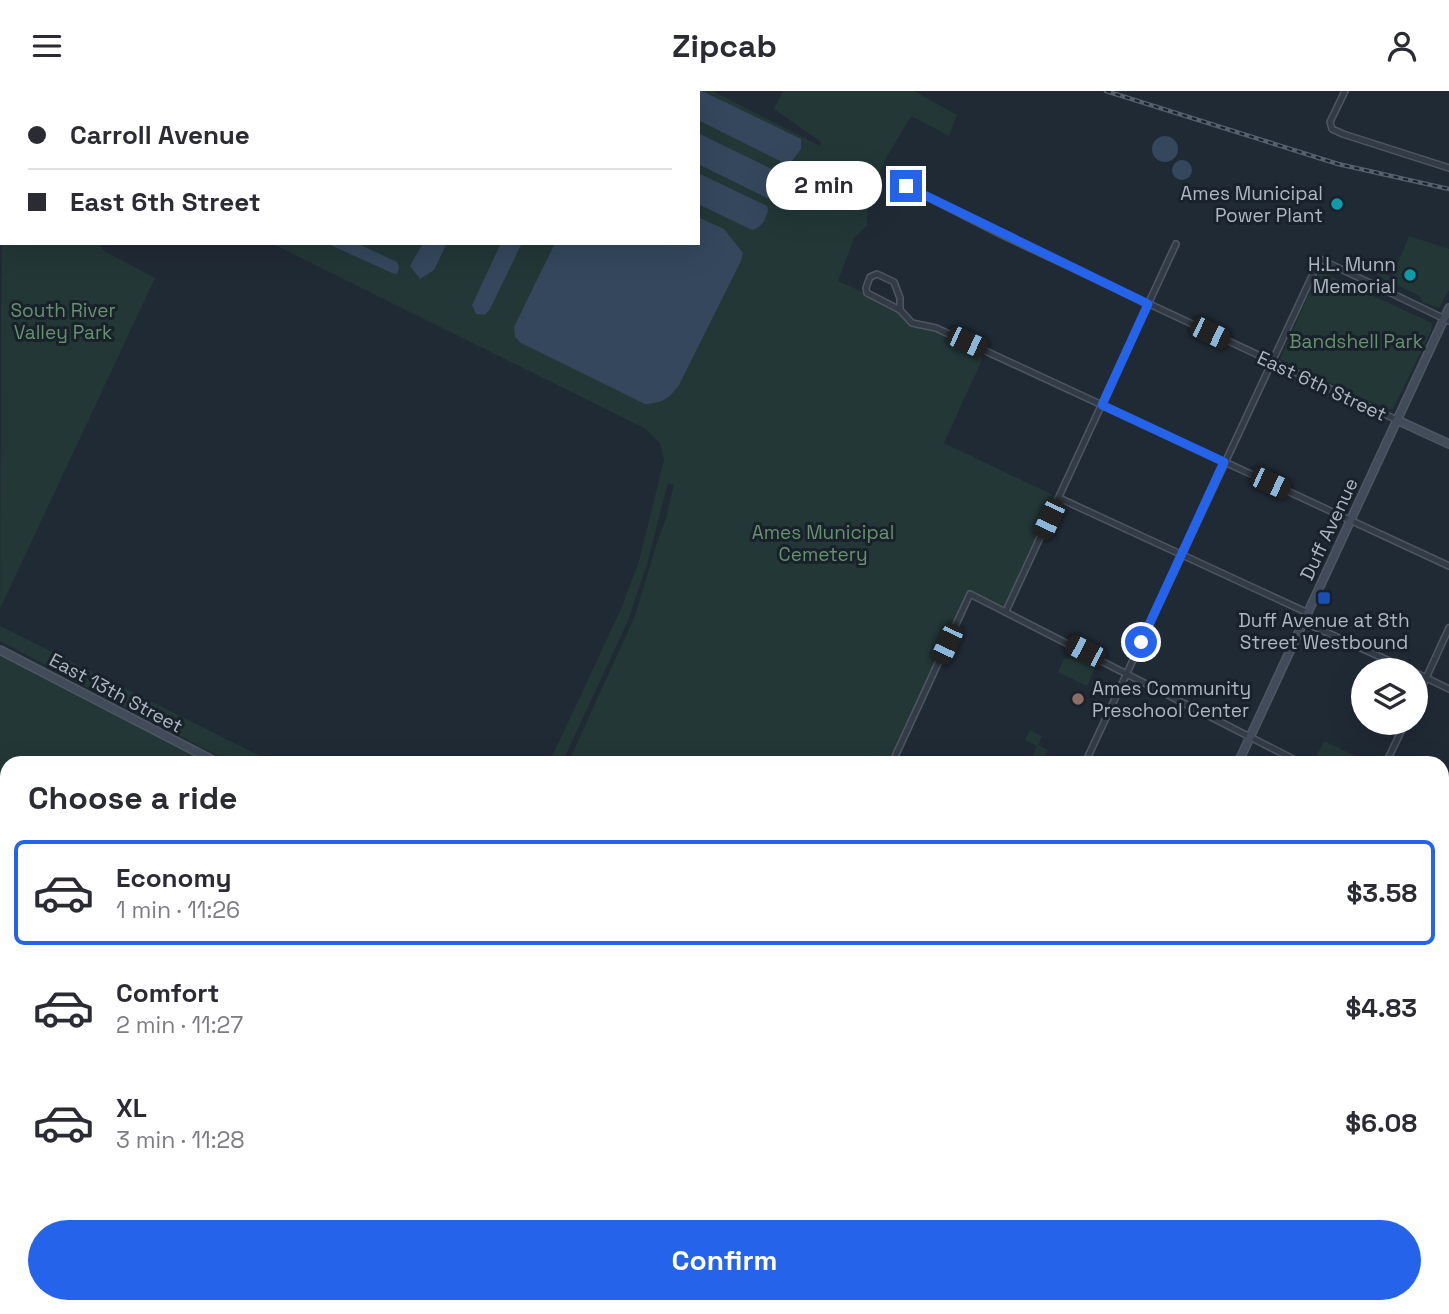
<!DOCTYPE html>
<html lang="en">
<head>
<meta charset="utf-8">
<style>
  body { margin:0; font-family:"Space Grotesk",sans-serif; background:#f7f7f7; color:#2b2b33; height:100vh; display:flex; flex-direction:column; font-size:26px; white-space:nowrap }
  * { box-sizing:border-box; margin:0 }
  p { font-size:23px; color:#7c7c81 }
  .icon { flex:none; width:38px; height:38px; fill:none; stroke:currentColor; stroke-width:2; stroke-linecap:round; stroke-linejoin:round }
  .map { position:relative; flex:1; overflow:hidden }
  .side { position:absolute; left:0px; top:665px; width:1449px; height:558px; display:flex; flex-direction:column; background:#fff; border-radius:21px 21px 0 0; box-shadow:0 7px 28px #0002 }
  .side>* { flex:none }
  .hud { position:absolute; left:0px; top:0px; width:700px; height:154px; box-shadow:0 7px 28px #0002; display:grid; align-content:center; height:154px; padding:0 28px; background:#fff }
  .tools { position:absolute; left:1351px; top:567px; display:grid; gap:14px }
  .tools a { display:grid; place-items:center; width:77px; height:77px; border-radius:50%; background:#fff; box-shadow:0 7px 28px #0002; font-size:35px }
  .end { position:absolute; width:32px; height:32px; margin:-16px; border:9px solid #2563eb; background:#fff; box-shadow:0 0 0 4px #fff }
  .from { border-radius:50% }
  .bubble { position:absolute; height:49px; border-radius:24px; background:#fff; box-shadow:0 7px 28px #0002; font-size:23px; font-weight:700; line-height:49px; text-align:center }
  .car { position:absolute; width:21px; height:42px; margin:-21px -10px; border-radius:9px; box-shadow:0 0 5px 2px #0007; background:linear-gradient(#222 24%,#8ab4d8 0 40%,#222 0 76%,#8ab4d8 0 86%,#222 0) }
  .hud b { display:flex; align-items:center; gap:24px; height:66px; font-size:26px }
  .hud b+b { border-top:2px solid #e1e1e2 }
  .hud i { width:18px; height:18px; background:#2b2b33 }
  ul { padding:0; list-style:none }
  li { display:flex; align-items:center; gap:21px; height:105px; margin:0 14px 10px; padding:0 14px; border:4px solid transparent; border-radius:10px }
  li div { flex:1 }
  li b { display:block; font-size:26px }
  li em { font-style:normal; font-weight:700 }
  li.active { border-color:#2563eb }
  li>.icon { width:63px; height:63px; stroke-width:1.5 }
  h2 { padding:0 28px; font-size:32px; line-height:84px }
  .action { display:flex; gap:14px; margin-top:auto; padding:14px 28px }
  .action a { flex:1; height:80px; border-radius:42px; background:#2563eb; color:#fff; font-size:28px; font-weight:700; line-height:80px; text-align:center }
  header { display:flex; justify-content:space-between; align-items:center; height:91px; padding:0 28px; background:#fff; font-size:32px; font-weight:700 }
  .map>svg:first-child { display:block }
</style>
</head>
<body>
<header><svg class="icon" aria-label="menu" viewBox="0 0 24 24"><path d="M4 6h16M4 12h16M4 18h16"/></svg>Zipcab<svg class="icon" aria-label="person" viewBox="0 0 24 24"><circle cx="12" cy="8" r="4"/><path d="M4 21q1-7 8-7t8 7"/></svg></header>
<div class="map">
<svg width="1449" height="1223" viewBox="0 0 1449 1223">
  <rect width="100%" height="100%" fill="#202a35"/>
  <path fill="#233737" d="M0 0H121L2 2 0 73Z
    M148 0H713L820 55 821 51 774 18 783 0H914L957 24 949 45 911 25C891 59 866 94 867 134L854 147 838 190 889 213 912 232 986 260 944 352 1059 407 1006 520 971 503 892 672H568L635 525 656 455 666 427 674 394 668 392 647 473 627 532 562 672H549L621 518 639 470 664 369 660 352 646 338 271 152H698V2H148Z
    M2 97V152H98L104 160 155 187 0 518Z
    M1409 145 1449 158V199L1439 217 1422 211 1420 205 1377 185 1379 180 1392 186Z
    M1321 181 1432 232 1431 240 1393 318 1388 319 1280 268 1318 183Z
    M0 536V535L274 672H233L207 659 0 550Z
    M0 559 218 672H7V903L0 899Z
    M1076 567 1095 576 1087 595 1058 581 1064 568Z
    M1030 639 1042 645 1038 654 1048 659 1043 669 1033 664 1037 655 1025 649Z
    M1324 650 1370 672H1313Z
    M0 935 7 939V1146L0 1142Z
    M76 1216H253V1217L252 1223H73Z
    M280 1216H359L357 1223H279Z"/>
  <path fill="#34475c" d="M505 0H622L509 2Z
    M649 0H702L801 48V58L792 70 786 72 780 70 698 29V2Z
    M698 42 782 83C786 93 777 104 767 107L698 73Z
    M1152 58a13 13 0 1 1 26 0a13 13 0 1 1-26 0Z
    M1172 79a10 10 0 1 1 20 0a10 10 0 1 1-20 0Z
    M698 82 767 115 768 119C766 129 761 137 752 139L698 113Z
    M698 126 724 138 743 162 741 170 679 294C669 308 662 312 645 313L521 252 515 246 514 236 555 152H698Z
    M326 152H356L397 171 399 176 397 183 392 182Z
    M423 152H447L434 179 420 188 410 175Z
    M501 152H522L490 218 485 224 476 223 472 214Z
    M0 899 7 903V939L0 935Z
    M253 1216H280L279 1223H252Z"/>
  <g fill="none" stroke-linecap="round" stroke-linejoin="round">
    <g stroke="#4e5761" stroke-width="8">
      <path id="street" d="M1345 0 1330 31 1332 38 1343 43 1449 77
        M906 95 1002 144 1397 329
        M900 219V207L894 191 877 183 870 186 866 197 867 202 900 219 912 232 936 237 1449 475
        M1059 407 1308 522
        M1006 520 1176 153
        M1304 531 1409 579
        M1416 582 1449 598
        M1416 609 1449 537
        M892 672 970 503 1301 672
        M988 672 989 669
        M1085 672 1320 168 1449 230
        M1386 672 1405 632
        M1442 741 1449 745
        M1442 867 1449 852
        M1442 872 1449 876
        M1442 973 1449 976
        M1442 1115 1449 1119
        M1442 1184 1449 1168
        M1033 1216 1047 1223
        M357 1223 359 1216
        M457 1223 460 1216
        M545 1223 548 1216
        M634 1223 637 1216
        M726 1223 729 1216
        M825 1223 828 1216
        M1129 1223 1132 1216
        M1275 1223 1279 1216
        M1424 1223 1427 1216"/>
    </g>
    <g stroke="#4e5761" stroke-width="10">
      <path id="secondary" d="M1397 329 1449 353
        M0 559 218 672
        M1238 672 1449 217
        M1322 1216 1336 1223
        M981 1223 984 1216"/>
    </g>
    <use href="#street" stroke="#333c46" stroke-width="5"/>
    <use href="#secondary" stroke="#414b59" stroke-width="7"/>
    <g stroke="#55606d" stroke-width="4.5">
      <path id="rail" d="M1106 0 1338 73 1449 98"/>
    </g>
    <use href="#rail" stroke="#19212a" stroke-width="2" stroke-dasharray="5" stroke-linecap="butt"/>
  </g>
  <g fill="none" stroke-linecap="round" stroke-linejoin="round">
    <path stroke="#2563eb" stroke-width="9" d="M906 95 1148 213 1102 314 1224 371 1141 551"/>
  </g>
  <g fill="#0f9aa8" stroke="#19212a" stroke-width="2.5">
    <circle cx="1337" cy="113" r="7"/>
    <circle cx="1410" cy="184" r="7"/>
  </g>
  <rect fill="#1a4fb4" stroke="#19212a" stroke-width="2.5" x="1317" y="500" width="14" height="14" rx="3.5"/>
  <circle fill="#8d6e63" stroke="#19212a" stroke-width="2.5" cx="1078" cy="608" r="7"/>
  <g text-anchor="middle" dominant-baseline="central" stroke-width="6" stroke-linejoin="round" paint-order="stroke">
    <g font-size="19" fill="#adb7c3" stroke="#19212a" text-anchor="end">
      <text x="1323" y="102">Ames Municipal<tspan x="1323" dy="22">Power Plant</tspan></text>
      <text x="1396" y="173">H.L. Munn<tspan x="1396" dy="22">Memorial</tspan></text>
      <text x="1324" y="529" text-anchor="middle">Duff Avenue at 8th<tspan x="1324" dy="22">Street Westbound</tspan></text>
      <text x="1092" y="597" text-anchor="start">Ames Community<tspan x="1092" dy="22">Preschool Center</tspan></text>
    </g>
    <g font-size="19" fill="#66926e" stroke="#19212a">
      <text x="63" y="219">South River<tspan x="63" dy="22">Valley Park</tspan></text>
      <text x="1356" y="250">Bandshell Park</text>
      <text x="823" y="441">Ames Municipal<tspan x="823" dy="22">Cemetery</tspan></text>
    </g>
    <g font-size="19" fill="#adb7c3" stroke="#19212a">
      <text transform="translate(1322 295) rotate(25)">East 6th Street</text>
      <text transform="translate(1329 438) rotate(-65)">Duff Avenue</text>
      <text transform="translate(116 602) rotate(28)">East 13th Street</text>
    </g>
  </g>
</svg>
<div class="tools">
<a><svg class="icon" aria-label="layers" viewBox="0 0 24 24"><path d="M12 4l9 5-9 5-9-5zM3 14l9 5 9-5"/></svg></a>
</div>
<i class="end from" style="left:1141px;top:551px"></i>
<i class="end" style="left:906px;top:95px"></i>
<div class="bubble" style="left:766px;top:70px;width:116px">2 min</div>
<i class="car" style="left:1210px;top:242px;rotate:116deg"></i>
<i class="car" style="left:967px;top:251px;rotate:115deg"></i>
<i class="car" style="left:1270px;top:392px;rotate:115deg"></i>
<i class="car" style="left:1049px;top:428px;rotate:205deg"></i>
<i class="car" style="left:947px;top:553px;rotate:205deg"></i>
<i class="car" style="left:1085px;top:560px;rotate:297deg"></i>
<div class="hud">
<b><i class="from"></i>Carroll Avenue</b>
<b><i></i>East 6th Street</b>
</div>
<section class="side">
<h2>Choose a ride</h2>
<ul>
<li class="active"><svg class="icon" aria-label="car" viewBox="0 0 24 24"><path d="M5 17H2v-5l4-1 3-4h7l3 4 3 1v5h-3M9 17h6M6 11h13"/><circle cx="7" cy="17" r="2"/><circle cx="17" cy="17" r="2"/></svg><div><b>Economy</b><p>1 min · 11:26</p></div><em>$3.58</em></li>
<li><svg class="icon" aria-label="car" viewBox="0 0 24 24"><path d="M5 17H2v-5l4-1 3-4h7l3 4 3 1v5h-3M9 17h6M6 11h13"/><circle cx="7" cy="17" r="2"/><circle cx="17" cy="17" r="2"/></svg><div><b>Comfort</b><p>2 min · 11:27</p></div><em>$4.83</em></li>
<li><svg class="icon" aria-label="car" viewBox="0 0 24 24"><path d="M5 17H2v-5l4-1 3-4h7l3 4 3 1v5h-3M9 17h6M6 11h13"/><circle cx="7" cy="17" r="2"/><circle cx="17" cy="17" r="2"/></svg><div><b>XL</b><p>3 min · 11:28</p></div><em>$6.08</em></li>
</ul>
<div class="action"><a>Confirm</a></div>
</section>
</div>
</body>
</html>
